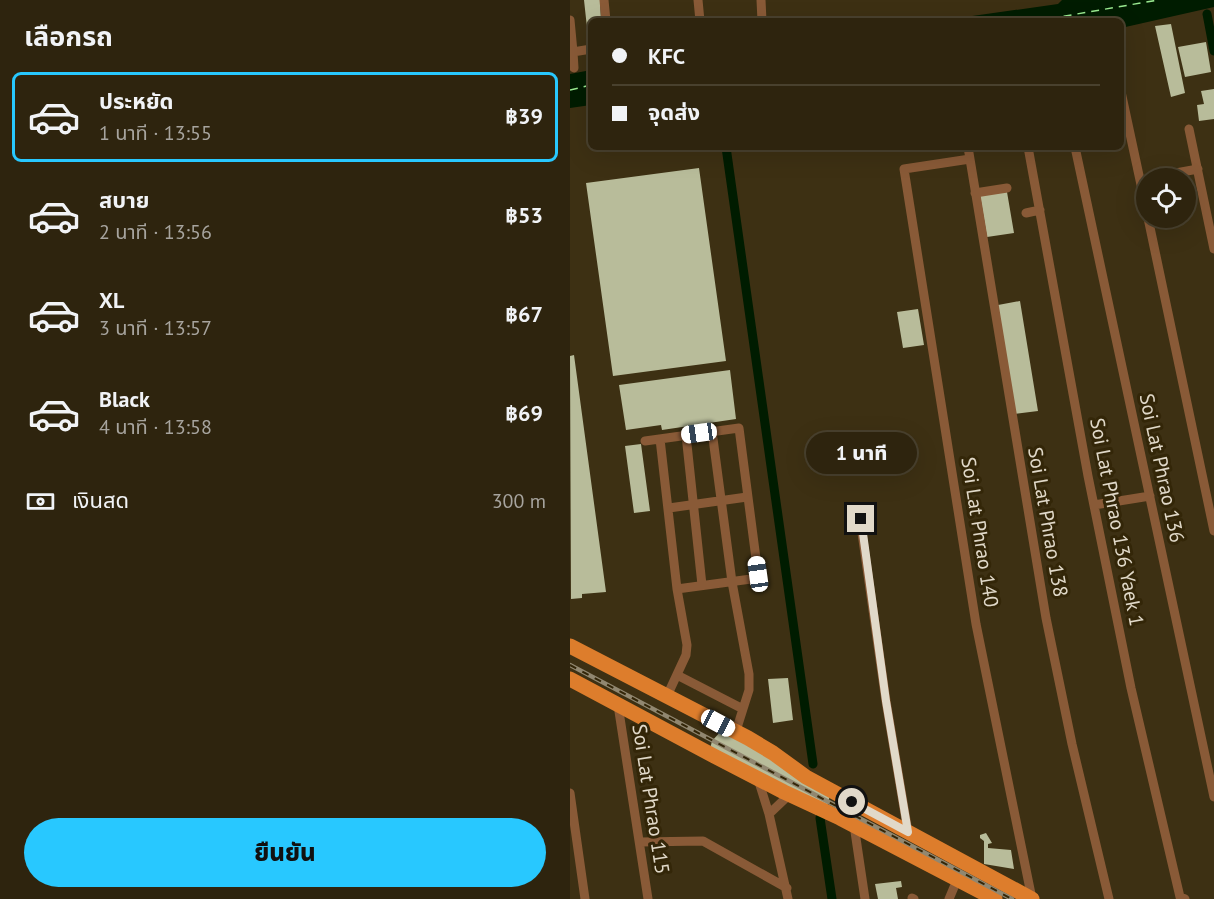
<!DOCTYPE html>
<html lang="th">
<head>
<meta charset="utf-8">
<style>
  body { margin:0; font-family:"PT Sans","Noto Sans Thai",sans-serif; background:#3a301c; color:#f1f3f6; height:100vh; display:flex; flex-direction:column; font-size:22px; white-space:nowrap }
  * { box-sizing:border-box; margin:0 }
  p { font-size:20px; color:#a7a49e }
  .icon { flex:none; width:33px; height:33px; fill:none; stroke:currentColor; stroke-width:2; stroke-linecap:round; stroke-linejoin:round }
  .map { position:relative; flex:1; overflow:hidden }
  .side { display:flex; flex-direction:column; background:#2e240e; width:570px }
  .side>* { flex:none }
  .hud { position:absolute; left:18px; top:18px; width:536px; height:132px; border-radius:9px; box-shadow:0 6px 24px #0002,0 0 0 2px #49412e; display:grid; align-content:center; height:132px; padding:0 24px; background:#2e240e }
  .tools { position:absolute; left:566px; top:168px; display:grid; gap:12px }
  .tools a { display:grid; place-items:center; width:60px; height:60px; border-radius:50%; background:#2e240e; box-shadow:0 6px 24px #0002,0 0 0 2px #49412e; font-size:30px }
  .end { position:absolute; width:27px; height:27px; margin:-14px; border:8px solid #e1d9c9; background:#111; box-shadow:0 0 0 3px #111 }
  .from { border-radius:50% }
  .bubble { position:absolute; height:42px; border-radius:21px; background:#2e240e; box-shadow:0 6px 24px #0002,0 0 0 2px #49412e; font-size:20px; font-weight:800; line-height:42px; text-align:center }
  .car { position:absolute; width:18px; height:36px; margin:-18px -9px; border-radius:8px; box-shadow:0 0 4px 2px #0007; background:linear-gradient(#fff 24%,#345 0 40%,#fff 0 76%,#345 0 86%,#fff 0) }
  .hud b { display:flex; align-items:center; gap:21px; height:57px; font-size:22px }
  .hud b+b { border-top:2px solid #49412e }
  .hud i { width:15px; height:15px; background:#f1f3f6 }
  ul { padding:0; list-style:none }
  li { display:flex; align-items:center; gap:18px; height:90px; margin:0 12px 9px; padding:0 12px; border:3px solid transparent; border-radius:9px }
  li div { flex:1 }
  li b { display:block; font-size:22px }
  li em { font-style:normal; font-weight:800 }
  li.current { border-color:#28c8ff }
  li>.icon { width:54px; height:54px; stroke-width:1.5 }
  h2 { padding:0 24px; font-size:27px; line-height:72px }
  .pay { display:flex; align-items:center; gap:15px; height:66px; padding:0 24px; font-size:22px }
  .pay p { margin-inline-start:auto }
  .button { display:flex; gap:12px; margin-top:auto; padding:12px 24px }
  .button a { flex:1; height:69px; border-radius:36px; background:#28c8ff; color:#111; font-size:24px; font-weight:800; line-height:69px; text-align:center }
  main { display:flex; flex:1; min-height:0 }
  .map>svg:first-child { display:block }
</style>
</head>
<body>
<main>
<section class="side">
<h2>เลือกรถ</h2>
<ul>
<li class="current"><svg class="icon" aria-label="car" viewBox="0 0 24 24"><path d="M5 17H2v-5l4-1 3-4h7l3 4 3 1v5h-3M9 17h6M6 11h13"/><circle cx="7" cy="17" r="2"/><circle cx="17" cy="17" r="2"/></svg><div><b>ประหยัด</b><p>1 นาที · 13:55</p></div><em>฿39</em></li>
<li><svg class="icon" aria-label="car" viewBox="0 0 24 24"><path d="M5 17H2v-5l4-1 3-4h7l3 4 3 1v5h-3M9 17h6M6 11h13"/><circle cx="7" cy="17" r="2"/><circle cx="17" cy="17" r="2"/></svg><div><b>สบาย</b><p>2 นาที · 13:56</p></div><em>฿53</em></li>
<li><svg class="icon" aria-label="car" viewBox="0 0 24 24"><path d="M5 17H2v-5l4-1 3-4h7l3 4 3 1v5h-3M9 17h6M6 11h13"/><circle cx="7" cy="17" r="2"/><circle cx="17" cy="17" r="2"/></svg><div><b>XL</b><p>3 นาที · 13:57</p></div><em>฿67</em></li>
<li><svg class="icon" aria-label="car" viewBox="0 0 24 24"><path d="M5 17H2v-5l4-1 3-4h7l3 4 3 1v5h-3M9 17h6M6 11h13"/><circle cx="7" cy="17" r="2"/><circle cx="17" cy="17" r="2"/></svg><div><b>Black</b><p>4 นาที · 13:58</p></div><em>฿69</em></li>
</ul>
<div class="pay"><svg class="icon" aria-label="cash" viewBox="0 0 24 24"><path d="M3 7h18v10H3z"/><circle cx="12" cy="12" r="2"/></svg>เงินสด<p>300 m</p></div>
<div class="button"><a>ยืนยัน</a></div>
</section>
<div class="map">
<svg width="644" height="899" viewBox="0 0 644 899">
  <rect width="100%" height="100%" fill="#3d3013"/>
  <path fill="#001c00" d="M492 0H644V7L551 28 550 21H367L488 4Z
    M21 70V105L0 108V74Z"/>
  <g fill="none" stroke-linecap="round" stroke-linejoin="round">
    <path stroke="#001c00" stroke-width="9" d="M637 14 644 51
      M156 147 243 764
      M250 818 262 899"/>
    <path stroke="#9aeb91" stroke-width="1.5" stroke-dasharray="8 6" stroke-linecap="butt" d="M466 21 588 0
      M0 90 21 85"/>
  </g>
  <path fill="#b8bc9a" d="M14 0H30L31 21H21V37H18Z
    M601 24 615 93 601 97 585 26Z
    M636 42 641 72 615 77 608 47Z
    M644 89V119L629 121 627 105 634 104 631 91Z
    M129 168 156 361 43 376 16 183Z
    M437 192 444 233 417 237 410 195Z
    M450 301 468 411 445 414 428 305Z
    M348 309 354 345 333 348 327 312Z
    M4 355 36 592 12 594V598L1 599 0 356Z
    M160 370 166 419 92 430 91 425 56 430 49 385Z
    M71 444 80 511 64 513 55 446Z
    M218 678 223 720 203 723 198 679Z
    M151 731 261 789 258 804 247 815 138 757 142 741Z
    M416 833 422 843 418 844V848L441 850 444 869 414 864V841L410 838V835Z
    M331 881 332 887 326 888 328 899H308L305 884Z"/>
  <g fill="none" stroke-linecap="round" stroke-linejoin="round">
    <path stroke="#895a37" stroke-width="9" d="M34 0 36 21
      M128 0 130 21
      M191 0 192 21
      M0 20 3 52 21 49
      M3 52 4 68
      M550 87 576 208
      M619 129 644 249
      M398 147 476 618 502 744 539 899
      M458 147 518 476 561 688 610 897 615 899
      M505 147 644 797
      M400 159 334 169 406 624 462 899
      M578 178 628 169
      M405 193 437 188
      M456 213 470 210
      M578 218 644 531
      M142 431 162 582 179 674V690L166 731
      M116 435 132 585
      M90 439 107 589 117 645 116 655 97 696
      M75 441 169 428 188 574 181 579 107 589
      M524 505 580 496
      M99 508 177 497
      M290 519 316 701 338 832
      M107 675 173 709
      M48 705 78 899
      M188 779 199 814 218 899
      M0 793 15 899
      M199 814 219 795
      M284 825 295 899
      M70 842 133 841 217 888
      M342 898 344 899
      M379 899 387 880"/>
    <path stroke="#dd7d2c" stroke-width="15" d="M0 646 178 738 203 753 236 777 462 899
      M0 679 144 756 214 792 270 818 425 899"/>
    <g stroke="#918770" stroke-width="4.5">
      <path id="rail" d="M0 665 442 899"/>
    </g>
    <use href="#rail" stroke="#332608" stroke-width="2" stroke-dasharray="7" stroke-linecap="butt"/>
  </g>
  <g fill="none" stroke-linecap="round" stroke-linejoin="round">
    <path stroke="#e1d9c9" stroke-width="8" d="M282 802 338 832 316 701 291 519"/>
  </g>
  <g text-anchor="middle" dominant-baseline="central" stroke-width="6" stroke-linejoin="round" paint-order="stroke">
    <g font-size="20" fill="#e1d9c9" stroke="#332608">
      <text transform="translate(592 468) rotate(78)">Soi Lat Phrao 136</text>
      <text transform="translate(478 522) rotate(80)">Soi Lat Phrao 138</text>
      <text transform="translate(547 522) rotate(79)">Soi Lat Phrao 136 Yaek 1</text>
      <text transform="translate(410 532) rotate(81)">Soi Lat Phrao 140</text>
      <text transform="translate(81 799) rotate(81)">Soi Lat Phrao 115</text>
    </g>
  </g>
</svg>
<div class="tools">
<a><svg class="icon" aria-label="locate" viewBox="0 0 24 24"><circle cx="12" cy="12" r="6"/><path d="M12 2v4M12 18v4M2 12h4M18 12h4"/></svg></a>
</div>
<i class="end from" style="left:282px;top:802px"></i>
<i class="end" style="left:291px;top:519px"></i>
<div class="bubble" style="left:236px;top:432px;width:111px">1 นาที</div>
<i class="car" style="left:129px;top:433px;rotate:262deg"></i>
<i class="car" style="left:188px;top:574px;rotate:352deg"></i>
<i class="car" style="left:148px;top:723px;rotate:118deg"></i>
<div class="hud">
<b><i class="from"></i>KFC</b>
<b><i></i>จุดส่ง</b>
</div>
</div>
</main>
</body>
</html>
